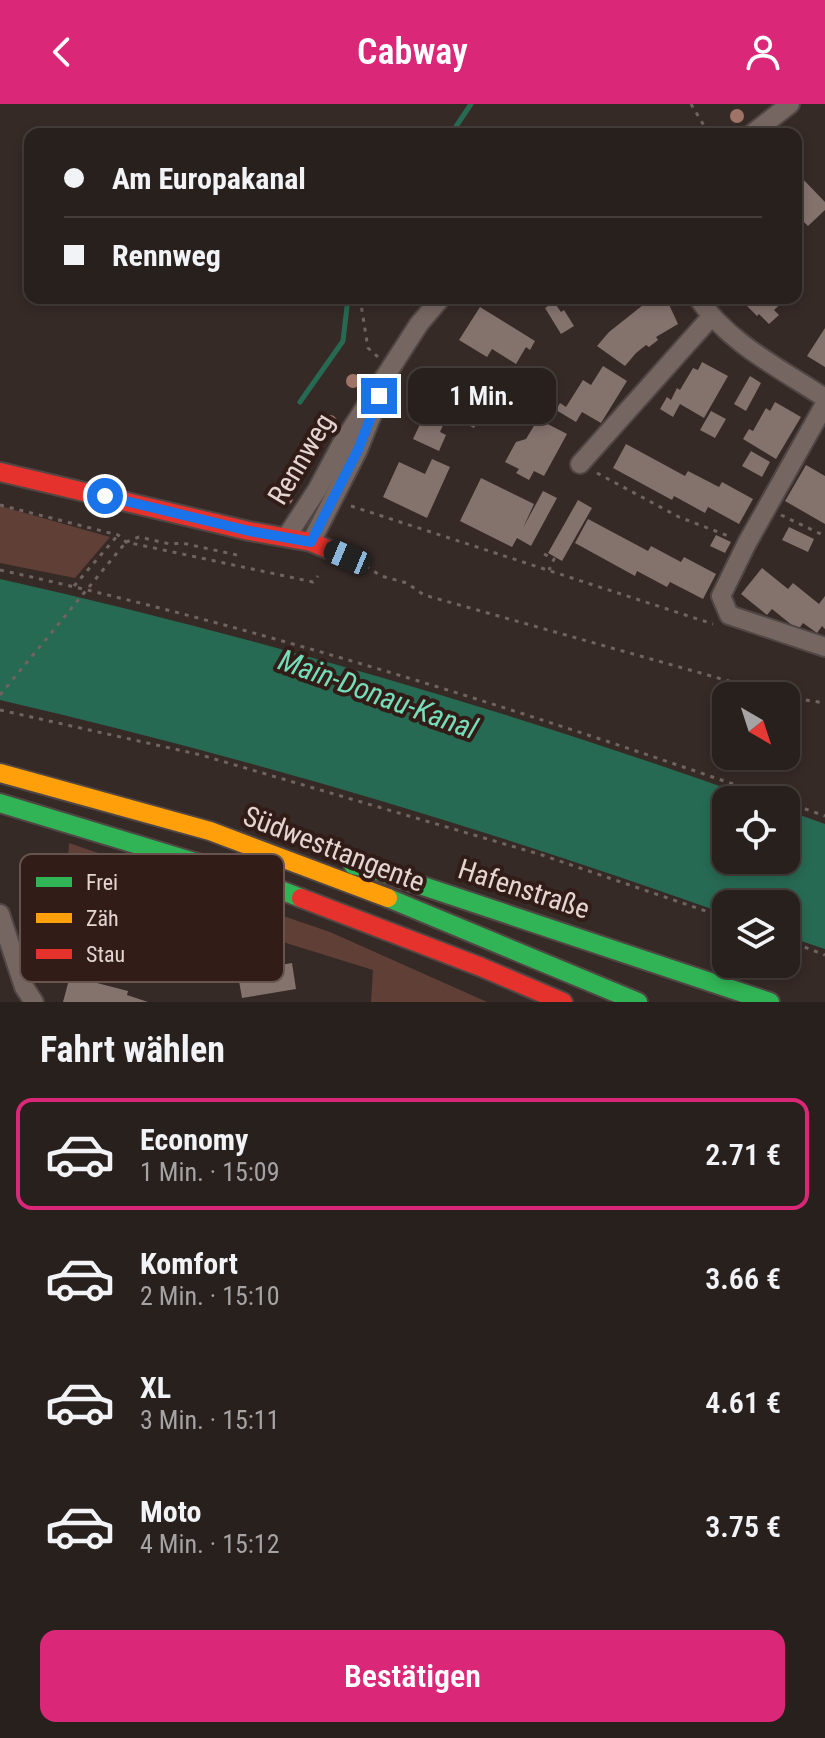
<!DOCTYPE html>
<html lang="de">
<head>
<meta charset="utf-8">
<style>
  body { margin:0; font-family:"Roboto Condensed",sans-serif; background:#342d2a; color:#f1f3f6; height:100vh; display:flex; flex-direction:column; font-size:30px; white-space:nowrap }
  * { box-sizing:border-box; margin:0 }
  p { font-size:26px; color:#a5a3a4 }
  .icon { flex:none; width:44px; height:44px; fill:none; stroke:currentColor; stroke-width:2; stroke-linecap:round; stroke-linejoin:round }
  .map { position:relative; height:898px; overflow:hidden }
  .details { display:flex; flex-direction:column; background:#28201d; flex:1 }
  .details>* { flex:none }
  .hud { position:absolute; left:24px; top:24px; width:778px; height:176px; border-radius:16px; box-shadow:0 4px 12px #0003,0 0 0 2px #443e3b; display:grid; align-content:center; height:176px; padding:0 40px; background:#28201d }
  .needle { width:52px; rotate:141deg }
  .buttons { position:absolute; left:712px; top:578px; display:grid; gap:16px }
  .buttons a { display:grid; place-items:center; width:88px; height:88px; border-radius:16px; background:#28201d; box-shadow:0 4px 12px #0003,0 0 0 2px #443e3b; font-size:40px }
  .end { position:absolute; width:36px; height:36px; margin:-18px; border:10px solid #1a73e8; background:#fff; box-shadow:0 0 0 4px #fff }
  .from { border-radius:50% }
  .bubble { position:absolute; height:56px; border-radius:16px; background:#28201d; box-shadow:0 4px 12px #0003,0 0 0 2px #443e3b; font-size:26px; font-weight:600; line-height:56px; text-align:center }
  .car { position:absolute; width:24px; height:48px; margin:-24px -12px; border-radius:10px; box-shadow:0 0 6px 2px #0007; background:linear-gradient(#222 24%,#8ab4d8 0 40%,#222 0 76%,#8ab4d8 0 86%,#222 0) }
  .hud b { display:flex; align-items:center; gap:28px; height:76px; font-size:30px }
  .hud b+b { border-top:2px solid #443e3b }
  .hud i { width:20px; height:20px; background:#f1f3f6 }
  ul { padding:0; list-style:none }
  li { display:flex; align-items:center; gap:24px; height:112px; margin:0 16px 12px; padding:0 24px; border:4px solid transparent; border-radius:16px }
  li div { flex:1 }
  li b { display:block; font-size:30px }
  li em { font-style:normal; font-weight:600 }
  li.on { border-color:#db2777 }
  li>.icon { width:72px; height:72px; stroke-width:1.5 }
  h2 { padding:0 40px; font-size:36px; line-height:96px }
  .cta { display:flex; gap:16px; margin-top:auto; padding:16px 40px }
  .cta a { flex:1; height:92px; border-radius:16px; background:#db2777; color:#fff; font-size:32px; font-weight:600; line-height:92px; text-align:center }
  header { display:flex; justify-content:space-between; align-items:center; height:104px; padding:0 40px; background:#db2777; color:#fff; font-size:36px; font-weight:600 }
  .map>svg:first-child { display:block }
</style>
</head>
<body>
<header><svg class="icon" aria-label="back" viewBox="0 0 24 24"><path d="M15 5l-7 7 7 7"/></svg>Cabway<svg class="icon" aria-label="person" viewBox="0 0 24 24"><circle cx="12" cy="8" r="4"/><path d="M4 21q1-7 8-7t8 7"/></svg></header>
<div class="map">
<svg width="825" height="898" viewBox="0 0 825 898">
  <rect width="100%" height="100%" fill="#362a27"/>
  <path fill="#603f37" d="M0 402 110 433 75 474 0 459Z
    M69 739 330 828 487 898H371L373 866 251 828 134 774 68 754Z"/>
  <path fill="#276a54" d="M0 475C257 533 511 607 759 696H726V756H786V706L825 720V845L786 832V800H726V810C488 725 246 653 0 596Z"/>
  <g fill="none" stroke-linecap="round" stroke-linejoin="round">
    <path stroke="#276a54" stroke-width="5" d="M451 30 471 0
      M300 298 343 237 348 194"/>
  </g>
  <path fill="#84726d" d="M796 68 825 98V106L808 122 796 110Z
    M657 194H666L678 220 656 233 658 236 649 243 646 241 636 249 625 262 597 242 609 228 643 201Z
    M739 194H783L785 196 774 206 779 211 769 220 759 210 757 212Z
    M554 198 561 208 564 206 574 222 561 230 545 204Z
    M480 203 535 237 530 246 526 243 516 260 492 245 487 253 459 236Z
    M825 224V263L807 252Z
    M702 258 728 272 704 314 680 300 673 313 660 305 667 293 671 296 677 284 680 286 693 264 698 266Z
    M603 262 627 277 601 319 582 308 576 318 556 306 560 299 566 303 583 276 591 281Z
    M450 268 492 289 474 324 433 303Z
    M750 272 761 279 746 307 734 300Z
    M775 298 801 313 776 355 743 335 749 325 753 327 766 304 770 307Z
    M423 304 446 314 440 328 446 331 439 347 413 335 421 318 417 317Z
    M711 307 726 315 715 334 700 326Z
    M538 315 567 330 544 372 534 367 529 376 516 369 519 365 505 358 516 338 526 335Z
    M626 340 685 372 688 367 719 383 722 378 753 395 739 420 708 403 705 409 674 392 672 396 613 364Z
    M751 347 770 358 762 373 742 362Z
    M432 355 450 363 427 414 383 393 399 358 425 370Z
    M806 361 825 372V420L785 397Z
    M481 374 534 400 523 424 543 387 557 394 531 442 517 434 512 443 460 417Z
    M578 396 592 404 562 457 548 449Z
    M588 415 648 447 651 442 681 458 684 453 716 470 703 495 670 478 667 483 637 467 635 472 575 439Z
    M789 423 814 435 808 448 782 436Z
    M716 431 731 438 725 449 710 442Z
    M762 464 788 485 793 479 819 500 825 492V525L822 522 817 529 803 519 798 526 772 505 767 511 741 490Z
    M262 856 263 864 292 859 296 885 242 894 236 860Z
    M70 872 128 887 127 891 148 898H63Z"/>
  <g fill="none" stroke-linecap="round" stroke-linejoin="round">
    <g stroke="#504644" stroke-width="22">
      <path id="street" d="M752 30 790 0
        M698 194C728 239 781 265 825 294
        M825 300 747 439 721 492 729 511 825 543
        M580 360 711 213
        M287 432 317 386 341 341 419 220 441 194
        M311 438 358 346 376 301
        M0 810 24 883 34 898"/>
    </g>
    <g stroke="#504644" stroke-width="22">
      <path id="fast" d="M0 699 257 777 301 794
        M353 761 378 767 770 898
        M388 794 638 898"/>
    </g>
    <g stroke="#504644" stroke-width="22">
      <path id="slow" d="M0 669 210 727 388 794"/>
    </g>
    <g stroke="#504644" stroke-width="22">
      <path id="jam" d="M0 368 249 427 311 438 347 453
        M301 794 481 863 563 898"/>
    </g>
    <path stroke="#706360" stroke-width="3" stroke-dasharray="4 6" stroke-linecap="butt" d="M691 0 709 30
      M360 194 368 244 378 253
      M597 369 679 413 731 433
      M0 401 118 431 126 438 313 478 318 472
      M351 402 713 520
      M781 411 825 432
      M126 438 139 433 170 440 182 439 237 451
      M544 450 554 455 549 466
      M366 462 381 472 407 479 424 491 782 592
      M0 466C265 524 524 607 779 696
      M74 482 118 431
      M786 593 825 599
      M0 606 201 651 542 751 726 814
      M786 698 825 712
      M786 836 825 851"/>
    <use href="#street" stroke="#766662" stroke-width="18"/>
    <use href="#fast" stroke="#30b455" stroke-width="18"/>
    <use href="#slow" stroke="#ff9f0a" stroke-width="18"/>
    <use href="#jam" stroke="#e5322d" stroke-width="18"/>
    <path stroke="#706360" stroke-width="3" stroke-dasharray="4 6" stroke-linecap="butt" d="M0 591 126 438"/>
  </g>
  <g fill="#a07367">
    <circle cx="737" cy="12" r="7"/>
    <circle cx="353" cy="277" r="7"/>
    <circle cx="330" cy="318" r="7"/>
    <circle cx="305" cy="358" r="7"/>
    <circle cx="286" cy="394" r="7"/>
  </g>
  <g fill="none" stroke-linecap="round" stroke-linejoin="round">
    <path stroke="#1a73e8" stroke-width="10" d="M105 392 249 427 311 438 358 346 379 292"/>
  </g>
  <g text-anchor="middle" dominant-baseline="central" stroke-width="8" stroke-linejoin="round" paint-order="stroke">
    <g font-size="28" fill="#e4d5d1" stroke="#321c17">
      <text transform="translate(301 355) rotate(-59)">Rennweg</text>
      <text transform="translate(334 745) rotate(21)">Südwesttangente</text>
      <text transform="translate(524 785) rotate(18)">Hafenstraße</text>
    </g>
    <g font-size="30" font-style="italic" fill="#74ddb9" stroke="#321c17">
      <text transform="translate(378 590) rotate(20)">Main-Donau-Kanal</text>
    </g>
  </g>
  <rect x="20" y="750" width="264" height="128" rx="12" fill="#321c17" stroke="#67544f" stroke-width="2"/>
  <rect x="36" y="773" width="36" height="10" fill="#30b455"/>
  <rect x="36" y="809" width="36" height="10" fill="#ff9f0a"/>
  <rect x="36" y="845" width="36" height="10" fill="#e5322d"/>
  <g font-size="22" fill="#e4d5d1">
    <text x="86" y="786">Frei</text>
    <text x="86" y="822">Zäh</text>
    <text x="86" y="858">Stau</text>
  </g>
</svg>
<div class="buttons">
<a><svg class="needle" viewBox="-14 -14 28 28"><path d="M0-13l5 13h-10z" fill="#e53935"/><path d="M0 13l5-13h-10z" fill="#a5a3a4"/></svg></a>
<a><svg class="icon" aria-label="locate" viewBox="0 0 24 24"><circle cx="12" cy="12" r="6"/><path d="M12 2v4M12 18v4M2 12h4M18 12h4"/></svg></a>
<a><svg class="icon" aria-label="layers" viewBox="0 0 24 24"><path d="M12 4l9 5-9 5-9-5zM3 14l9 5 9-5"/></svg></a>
</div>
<i class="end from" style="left:105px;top:392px"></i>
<i class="end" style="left:379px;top:292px"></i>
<div class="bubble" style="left:408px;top:264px;width:148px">1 Min.</div>
<i class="car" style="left:347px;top:453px;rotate:293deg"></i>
<div class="hud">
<b><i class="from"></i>Am Europakanal</b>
<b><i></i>Rennweg</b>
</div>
</div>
<section class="details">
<h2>Fahrt wählen</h2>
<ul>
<li class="on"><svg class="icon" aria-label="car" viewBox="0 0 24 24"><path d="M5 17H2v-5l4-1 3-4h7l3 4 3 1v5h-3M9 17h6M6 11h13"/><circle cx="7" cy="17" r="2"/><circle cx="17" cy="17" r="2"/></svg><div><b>Economy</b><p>1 Min. · 15:09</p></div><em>2.71 €</em></li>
<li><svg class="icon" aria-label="car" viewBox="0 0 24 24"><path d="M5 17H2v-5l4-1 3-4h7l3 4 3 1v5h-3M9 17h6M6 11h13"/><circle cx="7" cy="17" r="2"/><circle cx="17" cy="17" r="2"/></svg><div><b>Komfort</b><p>2 Min. · 15:10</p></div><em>3.66 €</em></li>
<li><svg class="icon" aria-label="car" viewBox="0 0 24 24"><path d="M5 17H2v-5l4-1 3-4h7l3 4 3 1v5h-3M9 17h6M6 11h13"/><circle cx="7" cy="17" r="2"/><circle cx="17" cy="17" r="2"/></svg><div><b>XL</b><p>3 Min. · 15:11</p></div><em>4.61 €</em></li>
<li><svg class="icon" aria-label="car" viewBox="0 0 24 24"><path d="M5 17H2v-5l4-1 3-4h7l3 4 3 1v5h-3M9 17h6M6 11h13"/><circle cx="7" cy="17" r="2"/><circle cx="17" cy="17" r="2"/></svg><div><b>Moto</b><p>4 Min. · 15:12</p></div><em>3.75 €</em></li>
</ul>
<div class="cta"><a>Bestätigen</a></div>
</section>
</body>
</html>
